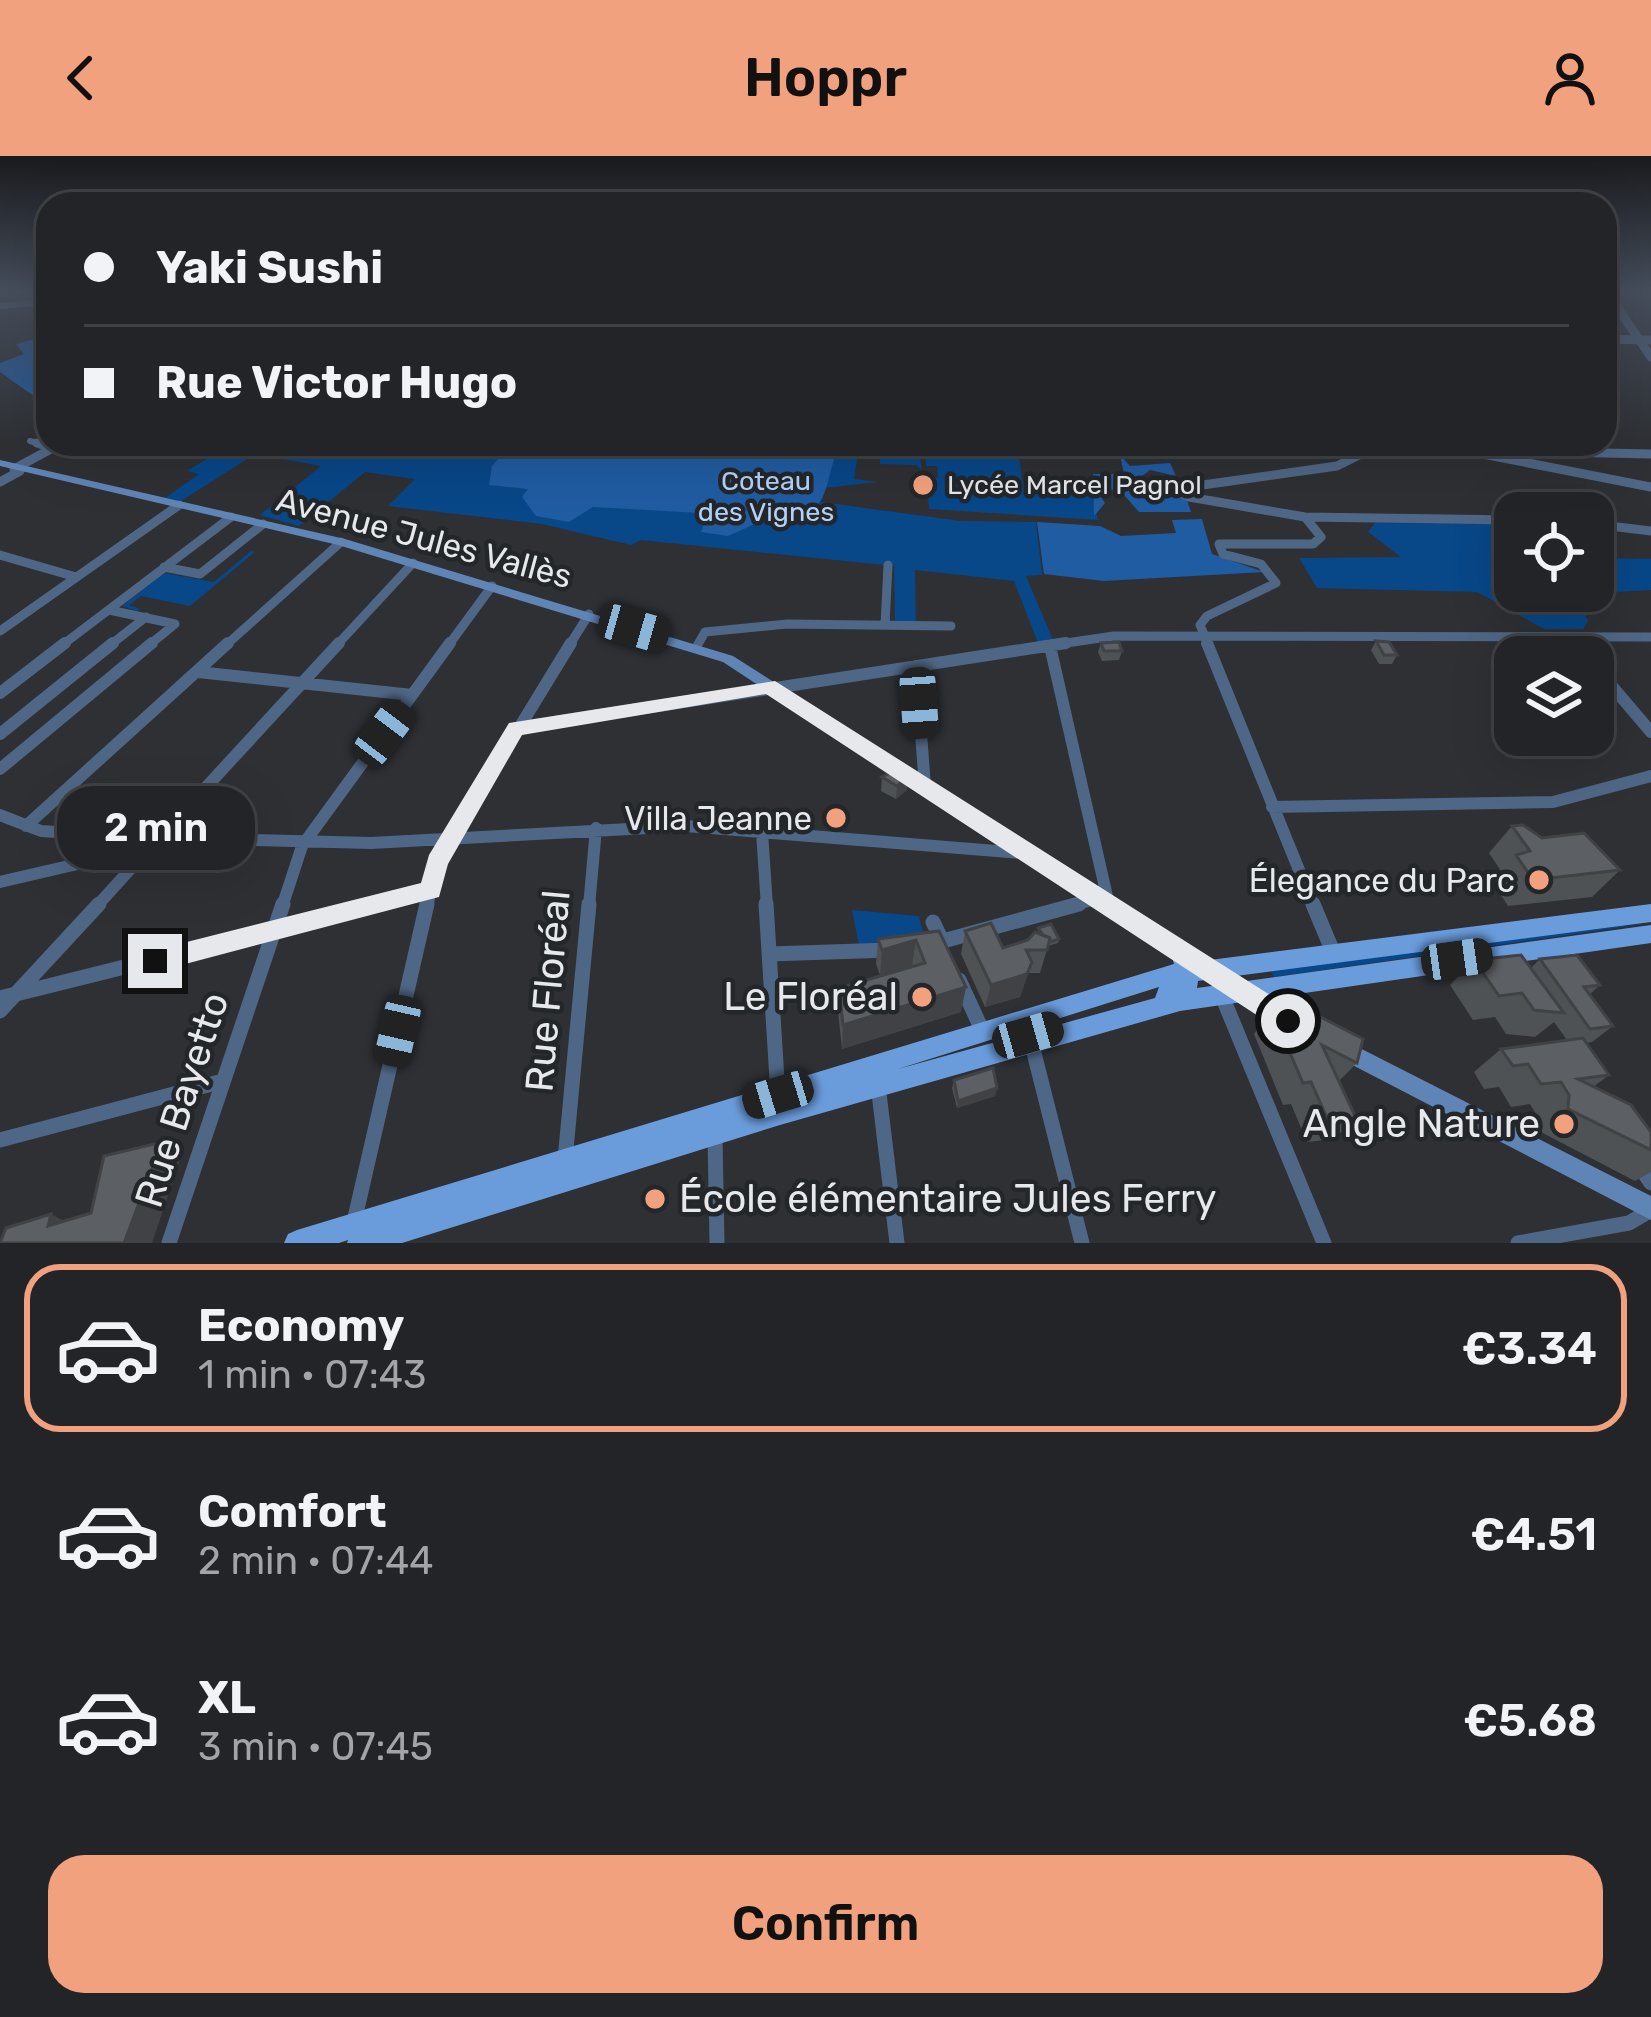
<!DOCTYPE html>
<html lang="en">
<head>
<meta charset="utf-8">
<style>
  body { margin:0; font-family:Rubik,sans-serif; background:#2a2c2f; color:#f1f3f6; height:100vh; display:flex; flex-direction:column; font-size:45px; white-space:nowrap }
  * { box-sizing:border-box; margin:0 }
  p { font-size:39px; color:#a2a4a7 }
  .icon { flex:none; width:66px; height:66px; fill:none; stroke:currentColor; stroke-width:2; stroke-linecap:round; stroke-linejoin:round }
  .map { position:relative; height:1087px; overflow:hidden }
  .details { display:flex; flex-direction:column; background:#222427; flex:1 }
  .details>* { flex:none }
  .hud { position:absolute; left:36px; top:36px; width:1581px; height:264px; border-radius:36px; box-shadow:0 12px 48px #0002,0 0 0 3px #3f4144; display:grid; align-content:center; height:264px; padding:0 48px; background:#222427 }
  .tools { position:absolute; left:1494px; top:336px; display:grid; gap:24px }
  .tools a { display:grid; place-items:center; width:120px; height:120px; border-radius:24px; background:#222427; box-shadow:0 12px 48px #0002,0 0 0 3px #3f4144; font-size:60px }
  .end { position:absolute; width:54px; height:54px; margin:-27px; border:15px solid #e6e8eb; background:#111; box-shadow:0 0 0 6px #111 }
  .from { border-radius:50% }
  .bubble { position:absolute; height:84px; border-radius:36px; background:#222427; box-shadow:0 12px 48px #0002,0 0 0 3px #3f4144; font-size:39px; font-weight:600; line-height:84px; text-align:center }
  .car { position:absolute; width:36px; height:72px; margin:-36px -18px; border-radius:15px; box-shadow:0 0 9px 3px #0007; background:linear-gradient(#222 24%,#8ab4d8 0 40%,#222 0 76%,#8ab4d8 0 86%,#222 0) }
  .hud b { display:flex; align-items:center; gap:42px; height:114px; font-size:45px }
  .hud b+b { border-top:3px solid #3f4144 }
  .hud i { width:30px; height:30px; background:#f1f3f6 }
  ul { padding:21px 0 0; list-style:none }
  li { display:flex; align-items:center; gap:36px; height:168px; margin:0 24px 18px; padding:0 24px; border:6px solid transparent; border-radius:36px }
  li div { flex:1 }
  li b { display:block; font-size:45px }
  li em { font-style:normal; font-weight:600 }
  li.on { border-color:#f1a17d }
  li>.icon { width:108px; height:108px; stroke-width:1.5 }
  .cta { display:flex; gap:24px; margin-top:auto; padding:24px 48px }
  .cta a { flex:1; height:138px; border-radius:36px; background:#f1a17d; color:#111; font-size:48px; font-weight:600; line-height:138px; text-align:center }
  header { display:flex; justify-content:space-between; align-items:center; height:156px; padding:0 48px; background:#f1a17d; color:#111; font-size:54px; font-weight:600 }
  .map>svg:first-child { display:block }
</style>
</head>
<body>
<header><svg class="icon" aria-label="back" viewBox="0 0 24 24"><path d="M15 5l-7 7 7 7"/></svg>Hoppr<svg class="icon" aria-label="person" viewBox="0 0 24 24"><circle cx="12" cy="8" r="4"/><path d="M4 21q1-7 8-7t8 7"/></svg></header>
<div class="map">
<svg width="1651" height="1087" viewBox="0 0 1651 1087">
  <rect width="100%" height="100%" fill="#2e3034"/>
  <path fill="#084788" d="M231 288 918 290 922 314 916 309 880 308V291H859L854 323 878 326 824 332 821 346 961 365 1036 366 1042 419 1026 420 1053 484 1038 487 1014 425 915 414 916 467 895 466 894 410 641 384 631 389 542 368 388 350 415 323 365 316 299 370 260 359 321 310 255 298 181 345 165 342 199 318 187 315Z
    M964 288H976L977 295H1057L1058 302 1019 301 1022 325 1090 330 1098 364 929 353 927 320 938 322 937 310H926V292H934L936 302 965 303Z
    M1375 367 1515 368V435H1593V376L1607 392 1603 402 1651 403V434L1582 438 1579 446 1588 465 1583 473H1544L1477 436 1317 432 1299 402 1401 401 1368 376Z
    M251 395 255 396 190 450 141 440 129 449 140 453 137 455 122 450 164 417 214 426Z
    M852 754 919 760 923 777 859 790Z
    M1651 767 1274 821 1271 815 1422 792Z"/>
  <path fill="#205ca2" d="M48 179V250L0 216V207L24 198 16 188Z
    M493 288H839C821 336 832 367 773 351L756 360 757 367 728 380 701 376 705 365 700 357 593 351 569 366 536 360 522 341 528 333 489 329 492 310 509 291Z
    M1120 299 1130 310 1170 307 1176 320 1150 314 1142 320 1187 344 1191 356H1139L1118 332 1099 338 1105 347 1094 360 1093 318H1124Z
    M1202 363 1212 398 1264 416 1104 425 1044 418 1037 366 1100 370 1121 380 1176 377 1172 364Z"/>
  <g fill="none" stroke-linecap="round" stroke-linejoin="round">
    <path stroke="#4f6786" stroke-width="6" d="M0 150 48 146
      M30 285 47 290
      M1183 288 1290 290
      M56 290 60 288"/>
    <path stroke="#4f6786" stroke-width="9" d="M37 287 52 292
      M1183 288 1651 298
      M1478 297 1651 331
      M14 313 60 288
      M0 326 20 315
      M1305 361 1515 364
      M1593 368 1651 375
      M0 399 76 421
      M164 411 200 418 263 368
      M109 454 175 468 148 490
      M885 469 888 409
      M0 475 179 349
      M1570 481 1578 490
      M61 490 231 361
      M109 490 146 461
      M225 490 341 386
      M336 490 413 407
      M448 490 492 430
      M569 490 589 458
      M697 490 705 476 787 468 951 470
      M1046 490 1114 480 1651 481
      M1209 490 1200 469 1207 460 1276 427 1261 408 1223 398 1219 388H1313L1321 381 1305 361 1189 341 1174 333 1337 310 1373 292"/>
    <path stroke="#4f6786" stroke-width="12" d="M1207 487 1314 751
      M1575 487 1587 501
      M1050 490 1109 749
      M1593 508 1651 576
      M916 510 925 631
      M198 516 412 539
      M0 537 65 487
      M516 572 1066 487
      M0 578 113 487
      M0 613 152 487
      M1272 651 1553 646 1651 620
      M0 659 41 675 139 681
      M168 665 182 671 172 690 152 698 138 694 144 676Z
      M174 666 339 487
      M26 670 228 487
      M762 676 767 751
      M180 682 371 687 686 670 1022 697
      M0 726 138 694
      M96 751 144 698
      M282 751 302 690 450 487
      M365 751 431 734
      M427 751 437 706 571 487
      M589 751 596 672
      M1068 751 1095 743"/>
    <path stroke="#4f6786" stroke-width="15" d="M766 748 778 939
      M1313 748 1333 796
      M933 766 942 785
      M932 788 1079 748
      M769 798 890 794
      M959 824 983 876
      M1222 840 1324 1087
      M0 842 377 748
      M0 855 99 748
      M1032 889 1082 1087
      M878 929 897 1087
      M715 980 717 1087
      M0 984 223 925
      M565 1004 589 748
      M1638 1008 1651 1027
      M354 1066 427 748
      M169 1087 283 748
      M1518 1087 1629 1067 1651 1054"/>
    <path stroke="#4f6786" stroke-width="9" d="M1606 135 1651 201
      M1605 183 1651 184"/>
    <path fill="#5f85b7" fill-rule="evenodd" d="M0 304 345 383 733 500 1292 856 1295 863 1292 870 1285 873 1278 870 723 506 338 389 0 310Z
      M1344 884 1651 1040V1064L1337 901 1334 894 1337 887Z"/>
    <path fill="#6a9cdc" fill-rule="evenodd" d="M1651 748V766L1198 825 1197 832 1651 769V787L1180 855 780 969 402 1087H347L348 1084 339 1087H284L288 1078 297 1074 1174 808 1172 801 1176 794 1183 791 1190 794 1194 806ZM1159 831 1155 842 898 913Z"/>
  </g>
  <path fill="#4f5255" d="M934 288H967L966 300H935Z
    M1376 485 1397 499 1392 508H1379L1371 494Z
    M1101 487 1122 495 1119 504 1102 505 1098 496Z
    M882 621 907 634 896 643 881 635Z
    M1512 670 1542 682 1620 714 1592 741 1508 750 1492 725 1501 715 1489 697Z
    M1038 772 1059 783 1058 787 1048 790 1040 817H1028L1020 841 985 851 961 798 965 775 1003 792 1028 784 1038 777Z
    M939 775 961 856 842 893 838 856 839 832 880 819 876 808 878 783Z
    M1540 803 1600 829 1590 838 1613 870 1592 886 1586 887 1609 919 1593 931 1651 976V1016L1635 1025 1537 974 1538 961 1530 948 1511 951 1499 931 1484 933 1474 916 1501 893 1567 884 1554 866 1535 881 1506 878 1495 861 1473 864 1450 829 1474 804 1531 812Z
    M1271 853 1357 907 1339 925 1356 962 1334 983 1307 986 1291 948 1283 949 1254 878Z
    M954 924 997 932 995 940 957 952 952 932Z"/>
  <path fill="#404245" d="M908 620 907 634 896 643 897 630Z
    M916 784 912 810 880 819 882 794Z
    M1032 806 1020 841 985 851 991 829Z
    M966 831 961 856 842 893 843 869Z
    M997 932 995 940 957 952 958 945Z
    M162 986 181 1000 152 1087H124Z
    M51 1058 75 1071 48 1070Z"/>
  <path fill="#5c5f63" stroke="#404245" stroke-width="3" d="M1376 485 1389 486 1397 499H1384Z
    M1119 486 1122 495H1104L1101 487Z
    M897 613 908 620 897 630 882 621Z
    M1523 669 1542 682 1584 677 1620 714 1533 724 1516 699 1530 695 1512 670Z
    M991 767 1003 792 1028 784 1035 776 1050 782 1047 794H1026L1032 806 1027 818 991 829 965 775Z
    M1051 768 1059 783 1049 786 1050 782 1043 779 1038 772Z
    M939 775 966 831 843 869 839 832 925 807 916 784 882 794 878 783Z
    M1521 799 1564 857 1534 854 1522 837 1499 840 1474 804Z
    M1577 799 1600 829 1584 831 1613 870 1590 873 1540 803Z
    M1286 843 1363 883 1357 907 1322 889 1356 962 1328 964 1311 926 1303 927 1271 853Z
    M1583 882 1609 919 1578 923 1631 949 1651 976V994L1568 953 1569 939 1561 926 1541 928 1528 908 1513 910 1501 893Z
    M993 912 997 932 958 945 954 924Z
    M162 986 124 1087H0L6 1072 51 1058 48 1070 91 1057 104 1000Z"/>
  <linearGradient id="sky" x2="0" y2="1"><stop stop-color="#191a1d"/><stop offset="0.47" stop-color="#464e5c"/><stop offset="1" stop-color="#464e5c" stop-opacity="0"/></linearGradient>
  <rect width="1651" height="287" fill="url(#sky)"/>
  <path fill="#e6e8eb" d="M775 525 1297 856V873H1278L766 538 522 579 448 708 439 741 155 816 142 805 155 794 421 727 429 699 509 567Z"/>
  <g fill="#f1a17d" stroke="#24272a" stroke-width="4.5">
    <circle cx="923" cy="329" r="12"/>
    <circle cx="836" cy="662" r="12"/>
    <circle cx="1539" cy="724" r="12"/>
    <circle cx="922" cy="841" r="12"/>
    <circle cx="1564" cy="968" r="12"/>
    <circle cx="655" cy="1043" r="12"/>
  </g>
  <g text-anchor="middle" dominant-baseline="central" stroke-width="9" stroke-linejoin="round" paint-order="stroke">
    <g font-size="27" fill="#b4d2f9" stroke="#24272a">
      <text x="766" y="325">Coteau<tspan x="766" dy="31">des Vignes</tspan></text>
    </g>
    <g font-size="27" fill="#e6e8eb" stroke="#24272a" text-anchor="start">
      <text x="947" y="329">Lycée Marcel Pagnol</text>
    </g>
    <g font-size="33" fill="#e6e8eb" stroke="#24272a">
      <text transform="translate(424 382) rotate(15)">Avenue Jules Vallès</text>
    </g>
    <g font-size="33" fill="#e6e8eb" stroke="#24272a" text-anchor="end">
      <text x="812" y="662">Villa Jeanne</text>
      <text x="1515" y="724">Élegance du Parc</text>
    </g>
    <g font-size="39" fill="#e6e8eb" stroke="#24272a">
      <text transform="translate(548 835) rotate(-85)">Rue Floréal</text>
      <text transform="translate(182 944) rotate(-72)">Rue Bayetto</text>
    </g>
    <g font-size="39" fill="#e6e8eb" stroke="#24272a" text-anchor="end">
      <text x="898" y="841">Le Floréal</text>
      <text x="1540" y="968">Angle Nature</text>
      <text x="679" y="1043" text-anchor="start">École élémentaire Jules Ferry</text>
    </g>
  </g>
</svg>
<div class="tools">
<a><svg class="icon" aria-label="locate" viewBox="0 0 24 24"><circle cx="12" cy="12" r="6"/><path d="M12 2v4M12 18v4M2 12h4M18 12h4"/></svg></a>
<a><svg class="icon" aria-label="layers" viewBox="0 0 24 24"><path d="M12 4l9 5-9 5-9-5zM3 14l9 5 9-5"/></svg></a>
</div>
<i class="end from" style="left:1288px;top:865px"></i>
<i class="end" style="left:155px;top:805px"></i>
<div class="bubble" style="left:57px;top:630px;width:198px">2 min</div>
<i class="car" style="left:634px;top:472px;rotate:106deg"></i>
<i class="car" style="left:919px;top:547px;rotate:176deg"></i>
<i class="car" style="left:384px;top:577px;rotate:37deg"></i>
<i class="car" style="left:1457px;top:803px;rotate:82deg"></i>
<i class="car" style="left:398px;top:875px;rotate:193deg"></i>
<i class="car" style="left:1028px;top:879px;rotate:74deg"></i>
<i class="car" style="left:778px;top:939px;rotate:253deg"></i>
<div class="hud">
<b><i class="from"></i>Yaki Sushi</b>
<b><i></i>Rue Victor Hugo</b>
</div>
</div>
<section class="details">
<ul>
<li class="on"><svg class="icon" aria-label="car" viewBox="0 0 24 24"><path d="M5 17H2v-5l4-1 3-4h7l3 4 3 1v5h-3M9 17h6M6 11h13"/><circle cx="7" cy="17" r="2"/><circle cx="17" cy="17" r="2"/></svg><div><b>Economy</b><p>1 min · 07:43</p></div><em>€3.34</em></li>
<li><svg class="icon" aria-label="car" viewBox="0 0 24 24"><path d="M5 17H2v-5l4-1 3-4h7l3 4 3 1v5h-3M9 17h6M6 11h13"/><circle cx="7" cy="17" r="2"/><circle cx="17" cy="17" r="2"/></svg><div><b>Comfort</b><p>2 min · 07:44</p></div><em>€4.51</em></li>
<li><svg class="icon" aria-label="car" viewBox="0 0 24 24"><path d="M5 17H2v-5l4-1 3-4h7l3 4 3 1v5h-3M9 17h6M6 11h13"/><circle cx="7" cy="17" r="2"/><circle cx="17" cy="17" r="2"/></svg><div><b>XL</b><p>3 min · 07:45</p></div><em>€5.68</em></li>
</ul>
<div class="cta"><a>Confirm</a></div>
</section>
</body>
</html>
